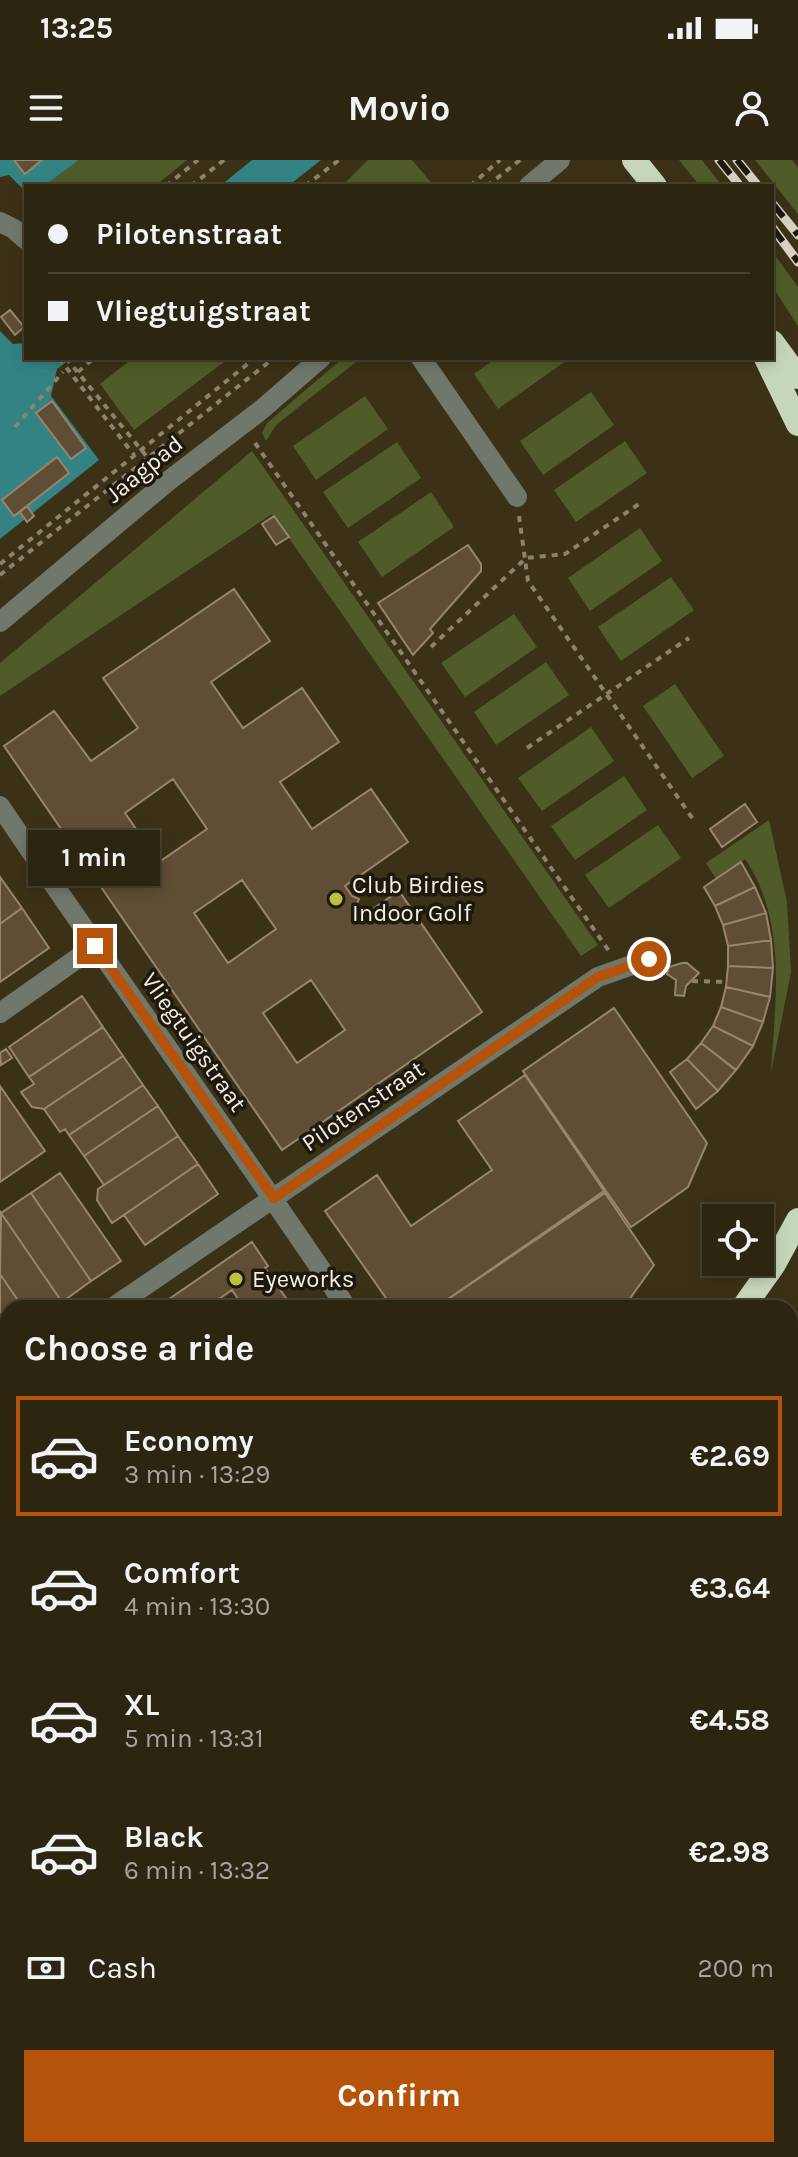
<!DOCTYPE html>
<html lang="en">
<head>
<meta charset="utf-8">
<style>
  body { margin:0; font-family:Karla,sans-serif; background:#38311e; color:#f1f3f6; height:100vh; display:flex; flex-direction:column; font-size:30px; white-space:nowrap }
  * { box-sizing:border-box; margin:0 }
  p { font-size:26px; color:#a6a59f }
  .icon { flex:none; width:44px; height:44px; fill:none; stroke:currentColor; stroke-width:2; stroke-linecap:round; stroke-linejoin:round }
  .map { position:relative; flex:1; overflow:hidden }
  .panel { position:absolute; left:0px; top:1140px; width:798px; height:858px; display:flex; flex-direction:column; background:#2c2510; border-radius:24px 24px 0 0; box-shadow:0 4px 12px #0003,0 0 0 2px #484230 }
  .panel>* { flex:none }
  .banner { position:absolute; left:24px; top:24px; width:750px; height:176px; border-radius:0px; box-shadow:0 4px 12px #0003,0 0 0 2px #484230; display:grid; align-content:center; height:176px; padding:0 24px; background:#2c2510 }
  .fabs { position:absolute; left:702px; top:1044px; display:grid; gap:16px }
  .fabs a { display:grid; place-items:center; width:72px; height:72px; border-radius:0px; background:#2c2510; box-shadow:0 4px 12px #0003,0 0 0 2px #484230; font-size:40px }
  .end { position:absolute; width:36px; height:36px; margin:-18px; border:10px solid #b45309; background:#fff; box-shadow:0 0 0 4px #fff }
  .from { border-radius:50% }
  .bubble { position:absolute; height:56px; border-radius:0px; background:#2c2510; box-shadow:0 4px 12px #0003,0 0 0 2px #484230; font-size:26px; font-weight:700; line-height:56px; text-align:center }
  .banner b { display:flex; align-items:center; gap:28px; height:76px; font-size:30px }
  .banner b+b { border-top:2px solid #484230 }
  .banner i { width:20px; height:20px; background:#f1f3f6 }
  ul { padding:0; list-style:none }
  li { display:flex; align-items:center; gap:24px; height:120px; margin:0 16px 12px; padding:0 8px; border:4px solid transparent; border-radius:0px }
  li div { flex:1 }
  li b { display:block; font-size:30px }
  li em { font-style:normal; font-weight:700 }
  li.active { border-color:#b45309 }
  li>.icon { width:72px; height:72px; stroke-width:1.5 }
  h2 { padding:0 24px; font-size:36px; line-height:96px }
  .pay { display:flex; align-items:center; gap:20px; height:88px; padding:0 24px; font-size:30px }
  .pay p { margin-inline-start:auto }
  .primary-button { display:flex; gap:16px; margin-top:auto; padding:16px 24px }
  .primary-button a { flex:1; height:92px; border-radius:0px; background:#b45309; color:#fff; font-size:32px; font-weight:700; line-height:92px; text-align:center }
  .status { display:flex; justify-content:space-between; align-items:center; height:56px; padding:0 40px; background:#2c2510; direction:ltr }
  .status svg { height:22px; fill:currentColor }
  header { display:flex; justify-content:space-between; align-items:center; height:104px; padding:0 24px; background:#2c2510; font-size:36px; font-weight:700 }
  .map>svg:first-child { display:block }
</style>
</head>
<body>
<div class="status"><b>13:25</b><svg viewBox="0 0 49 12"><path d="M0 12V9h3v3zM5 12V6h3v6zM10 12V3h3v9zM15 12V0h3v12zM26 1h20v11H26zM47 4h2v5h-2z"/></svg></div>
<header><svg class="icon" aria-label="menu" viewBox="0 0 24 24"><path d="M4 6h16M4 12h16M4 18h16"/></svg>Movio<svg class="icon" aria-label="person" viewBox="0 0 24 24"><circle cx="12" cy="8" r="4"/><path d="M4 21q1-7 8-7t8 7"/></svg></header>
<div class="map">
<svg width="798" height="1997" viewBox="0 0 798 1997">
  <rect width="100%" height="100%" fill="#3b3116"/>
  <path fill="#4f5c29" d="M79 0H187L155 26H44Z
    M368 0H412L434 26H342Z
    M679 0H702L722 26H700Z
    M755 0H792L798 7V54Z
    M772 91 798 127V166L772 126Z
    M133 198H229L134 270 100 224Z
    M343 198H361L276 265 266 281 262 273 267 263Z
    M496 198H570L498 249 474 214Z
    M591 232 614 265 543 315 520 281Z
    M365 236 388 269 316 320 293 286Z
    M625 281 647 313 576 362 554 330Z
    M397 282 421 318 348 368 323 332Z
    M252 291 598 785 581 796 272 354 0 536V503Z
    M431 332 454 367 382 417 358 382Z
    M640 368 662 401 590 451 568 418Z
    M671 417 694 450 621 501 598 467Z
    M514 454 537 487 465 537 441 503Z
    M546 502 569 535 496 585 474 552Z
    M675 524 724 596 692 618 643 546Z
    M591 567 614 601 542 651 518 618Z
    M624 616 647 650 575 700 551 666Z
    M769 660 787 742 791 812 771 913C775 841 788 762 745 699L716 719 706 703Z
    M658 665 681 698 609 748 585 715Z
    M798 1223V1340L790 1348V1229Z
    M790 1505 798 1509V1612L790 1611Z
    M790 1655 798 1656V1721H790Z
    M790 1815H798V1997H475L470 1990H790Z
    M299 1990H371L361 1997H289Z"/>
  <path fill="#338384" d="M0 0H79L44 26H26V32L9 15 0 17Z
    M252 0H321L288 26H220Z
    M0 171 13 184 26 183V198H72L57 209 51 236 99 300 0 379Z"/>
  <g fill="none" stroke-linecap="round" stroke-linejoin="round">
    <path stroke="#338384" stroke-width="7" d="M790 1809 798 1808
      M260 1997 269 1990"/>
  </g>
  <path fill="#604d36" stroke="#99846c" stroke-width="2" fill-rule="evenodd" d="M14 0H42L25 14Z
    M10 150 24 167 15 175 1 157Z
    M52 241 86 288 71 299 36 253Z
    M57 297 69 313 14 356 2 340Z
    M27 346 34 356 27 362 20 352Z
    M274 356 289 377 276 385 262 364Z
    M468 385 481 404V411L430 469 433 473 413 495 378 443Z
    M234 429 270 481 211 522 243 568 302 528 339 582 280 622 312 669 371 629 408 682 345 726 352 736 359 739 357 744 364 755 399 731 482 852 282 990 4 586 54 551 91 601 138 568 103 518ZM173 619 207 669 159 702 125 653ZM242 720 276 769 228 803 194 753ZM311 820 345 870 297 903 263 853Z
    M745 644 757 662 722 687 710 669Z
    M741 702 755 727 715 746 704 727Z
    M0 717 22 748 0 764Z
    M755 727 766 753 723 765 715 746Z
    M22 748 49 788 0 822V764Z
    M766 753 771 780 728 786 723 765Z
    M771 780 773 808 728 806V786Z
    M682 803H687L699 813 686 826 684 836 675 835 676 820 667 814 669 807Z
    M728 806 773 808 770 837 726 827Z
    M726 827 770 837 763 862 721 847Z
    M82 836 103 867 29 917 9 887Z
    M721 847 763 862 753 886 713 866Z
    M614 848 707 983 688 1027 631 1067 523 911Z
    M713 866 753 886 736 910 701 883Z
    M103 867 123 896 44 949 32 947 21 932 34 924 29 917Z
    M701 883 736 910 718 931 687 899Z
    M6 889 12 898 1 905 0 893Z
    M123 896 143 925 69 975 65 969 60 972 44 949Z
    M687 899 718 931 696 949 670 912Z
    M525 915 604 1031 435 1148H393L325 1051 377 1015 411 1066 492 1010 458 961Z
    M143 925 158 946 84 996 69 975Z
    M0 926 45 991 0 1022Z
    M158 946 178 976 104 1025 84 996Z
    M178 976 198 1004 112 1063 97 1040 98 1029Z
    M198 1004 218 1034 145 1085 124 1055Z
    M60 1013 121 1101 91 1121 31 1033Z
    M31 1033 91 1121 62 1142 1 1053Z
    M605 1033 654 1105 623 1148H435Z
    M1 1053 62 1142 53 1148H23L0 1114Z
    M252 1082 268 1106 265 1108 293 1148H244L232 1130 206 1148H156Z
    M0 1114 23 1148H8V1179L3 1182 0 1177Z
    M8 1251V1364L0 1369V1256Z
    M3 1378 8 1386V1429L0 1434V1380Z
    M8 1429V1464L0 1470V1434Z
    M0 1547 8 1559V1587L0 1592Z"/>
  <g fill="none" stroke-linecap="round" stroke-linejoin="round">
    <path stroke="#8b836d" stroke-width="4" stroke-dasharray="6 6" stroke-linecap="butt" d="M166 26 198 0
      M191 26 224 0
      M305 26 339 0
      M470 26 500 0
      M487 26 520 0
      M26 140 23 147 26 158
      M59 198 134 295
      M66 198 148 298
      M78 212 94 198
      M15 267 63 212
      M255 283 609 791
      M519 356 528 421 695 662
      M0 404 255 198
      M0 415 274 198
      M431 487 526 398 565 394 642 342
      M527 588 689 478
      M692 821 727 822"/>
    <path stroke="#70776b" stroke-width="20" d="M529 26 560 0
      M0 62 14 69 25 79
      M421 198 517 337
      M0 462 167 322 261 250 321 198
      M0 646C114 815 234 979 347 1148
      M0 853 95 786
      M112 1148 598 817 649 799
      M0 1225 8 1220
      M0 1642 8 1636"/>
    <path stroke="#c6d6b9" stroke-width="24" d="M634 0 655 26
      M772 182 798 217
      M766 198 798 264
      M743 1148 774 1104 798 1060
      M790 1209 798 1203
      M790 1376 798 1369
      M790 1627 798 1628
      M790 1736 798 1735
      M0 1781 8 1774
      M0 1842 8 1836
      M0 1908 8 1901
      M20 1997 30 1990
      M150 1997 160 1990"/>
    <g stroke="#d8d1bf" stroke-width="9">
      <path id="rail" d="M719 0 740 26
        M737 0 758 26
        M772 43 798 75
        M772 67 798 102"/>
    </g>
    <use href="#rail" stroke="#1e190e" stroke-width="6" stroke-dasharray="18" stroke-linecap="butt"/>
  </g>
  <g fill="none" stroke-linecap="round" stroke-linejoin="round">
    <path stroke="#b45309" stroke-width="10" d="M95 786 274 1038 598 817 649 799"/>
  </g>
  <g fill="#bfbe41" stroke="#1e190e" stroke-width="3">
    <circle cx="336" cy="739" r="8"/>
    <circle cx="236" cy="1119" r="8"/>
  </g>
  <g text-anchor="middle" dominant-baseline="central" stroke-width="7" stroke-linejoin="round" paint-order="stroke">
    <g font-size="24" fill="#f5efdf" stroke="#1e190e">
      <text transform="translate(144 309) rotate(-39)">Jaagpad</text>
      <text transform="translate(194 882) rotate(55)">Vliegtuigstraat</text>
      <text transform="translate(363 946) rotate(-34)">Pilotenstraat</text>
    </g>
    <g font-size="24" fill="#f5efdf" stroke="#1e190e" text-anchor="start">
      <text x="352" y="725">Club Birdies<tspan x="352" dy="28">Indoor Golf</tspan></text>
      <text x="252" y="1119">Eyeworks</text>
    </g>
  </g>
</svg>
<div class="fabs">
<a><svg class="icon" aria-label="locate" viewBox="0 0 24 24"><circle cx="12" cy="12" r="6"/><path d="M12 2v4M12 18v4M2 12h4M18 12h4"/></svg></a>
</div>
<i class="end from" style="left:649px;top:799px"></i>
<i class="end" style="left:95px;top:786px"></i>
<div class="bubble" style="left:28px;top:670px;width:132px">1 min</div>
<div class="banner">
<b><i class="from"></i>Pilotenstraat</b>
<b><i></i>Vliegtuigstraat</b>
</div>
<section class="panel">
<h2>Choose a ride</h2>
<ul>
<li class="active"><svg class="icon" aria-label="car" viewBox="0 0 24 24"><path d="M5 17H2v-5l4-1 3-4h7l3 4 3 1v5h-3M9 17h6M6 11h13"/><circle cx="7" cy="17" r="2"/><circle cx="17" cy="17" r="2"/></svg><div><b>Economy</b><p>3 min · 13:29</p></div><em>€2.69</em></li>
<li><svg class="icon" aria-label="car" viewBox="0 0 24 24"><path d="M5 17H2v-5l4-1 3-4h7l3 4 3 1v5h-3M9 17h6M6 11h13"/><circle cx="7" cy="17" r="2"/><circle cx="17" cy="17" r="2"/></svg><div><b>Comfort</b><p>4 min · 13:30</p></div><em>€3.64</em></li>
<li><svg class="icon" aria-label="car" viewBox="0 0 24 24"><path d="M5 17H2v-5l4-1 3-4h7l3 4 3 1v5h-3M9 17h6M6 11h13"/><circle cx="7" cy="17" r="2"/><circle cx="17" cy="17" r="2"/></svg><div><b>XL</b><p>5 min · 13:31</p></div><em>€4.58</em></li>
<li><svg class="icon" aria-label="car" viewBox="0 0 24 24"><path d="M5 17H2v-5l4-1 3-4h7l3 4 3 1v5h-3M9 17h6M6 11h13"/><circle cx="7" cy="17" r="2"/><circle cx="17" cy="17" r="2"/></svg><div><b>Black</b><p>6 min · 13:32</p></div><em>€2.98</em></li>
</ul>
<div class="pay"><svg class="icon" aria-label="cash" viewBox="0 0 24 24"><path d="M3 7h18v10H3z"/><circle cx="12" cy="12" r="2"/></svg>Cash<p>200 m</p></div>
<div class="primary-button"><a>Confirm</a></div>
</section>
</div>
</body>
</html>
